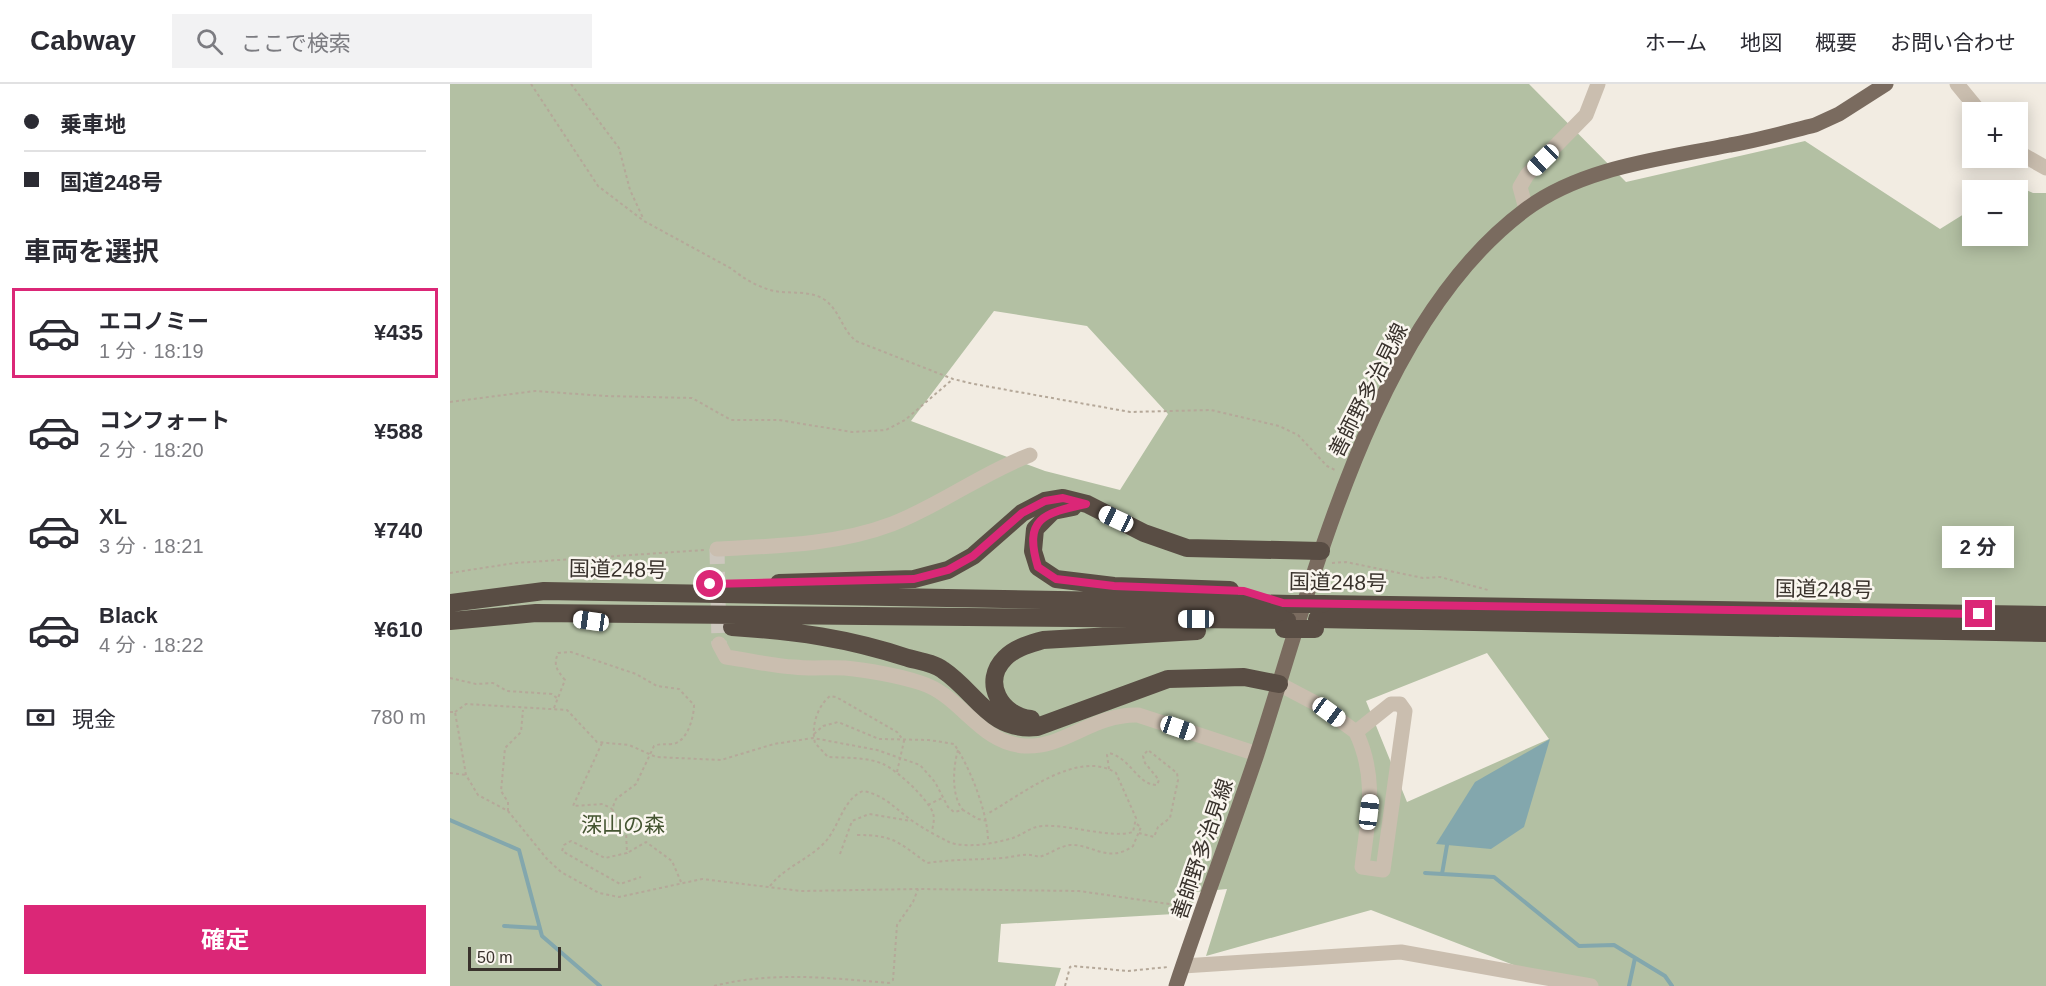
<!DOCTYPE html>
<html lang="ja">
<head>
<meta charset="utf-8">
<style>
  body { margin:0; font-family:Arial,"Noto Sans JP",sans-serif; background:#f2f2f3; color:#2b2b33; height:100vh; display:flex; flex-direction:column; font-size:22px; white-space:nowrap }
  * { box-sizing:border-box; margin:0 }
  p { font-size:20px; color:#7c7c81 }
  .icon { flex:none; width:33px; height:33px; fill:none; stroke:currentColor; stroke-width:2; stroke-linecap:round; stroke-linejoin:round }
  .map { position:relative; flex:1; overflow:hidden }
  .drawer { display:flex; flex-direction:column; background:#fff; width:450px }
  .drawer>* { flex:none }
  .banner { display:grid; align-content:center; height:132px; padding:0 24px; background:#fff }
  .buttons { position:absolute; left:1512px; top:18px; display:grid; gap:12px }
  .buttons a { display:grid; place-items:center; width:66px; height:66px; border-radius:0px; background:#fff; box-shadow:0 3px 15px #0003; font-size:30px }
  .scale { position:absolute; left:18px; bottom:15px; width:93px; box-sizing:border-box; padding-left:6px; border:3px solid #39322c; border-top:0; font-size:16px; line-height:21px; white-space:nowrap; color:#39322c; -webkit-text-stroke:4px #faf6ef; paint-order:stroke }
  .end { position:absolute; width:27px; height:27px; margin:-14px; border:8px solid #db2777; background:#fff; box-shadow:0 0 0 3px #fff }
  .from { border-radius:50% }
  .bubble { position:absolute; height:42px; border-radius:0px; background:#fff; box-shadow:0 3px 15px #0003; font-size:20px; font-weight:700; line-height:42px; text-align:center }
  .car { position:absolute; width:18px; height:36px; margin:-18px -9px; border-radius:8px; box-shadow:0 0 4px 2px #0007; background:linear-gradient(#fff 24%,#345 0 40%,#fff 0 76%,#345 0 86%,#fff 0) }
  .banner b { display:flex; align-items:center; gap:21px; height:57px; font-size:22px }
  .banner b+b { border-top:2px solid #e1e1e2 }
  .banner i { width:15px; height:15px; background:#2b2b33 }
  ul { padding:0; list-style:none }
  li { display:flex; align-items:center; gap:18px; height:90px; margin:0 12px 9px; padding:0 12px; border:3px solid transparent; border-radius:0px }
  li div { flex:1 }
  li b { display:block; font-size:22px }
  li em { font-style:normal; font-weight:700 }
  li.active { border-color:#db2777 }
  li>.icon { width:54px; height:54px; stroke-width:1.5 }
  h2 { padding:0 24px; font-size:27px; line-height:72px }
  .pay { display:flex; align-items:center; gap:15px; height:66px; padding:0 24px; font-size:22px }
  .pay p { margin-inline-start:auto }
  .primary-button { display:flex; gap:12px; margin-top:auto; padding:12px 24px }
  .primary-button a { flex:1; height:69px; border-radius:0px; background:#db2777; color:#fff; font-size:24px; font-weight:700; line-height:69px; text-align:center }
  header { display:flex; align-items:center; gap:36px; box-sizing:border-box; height:84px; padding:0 30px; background:#fff; border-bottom:2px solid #e1e1e2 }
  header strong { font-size:28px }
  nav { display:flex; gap:33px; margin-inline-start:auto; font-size:21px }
  .search { width:420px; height:54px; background:#f2f2f3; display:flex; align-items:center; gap:15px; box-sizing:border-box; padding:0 21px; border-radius:0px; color:#7c7c81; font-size:22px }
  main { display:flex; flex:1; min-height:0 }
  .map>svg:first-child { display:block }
</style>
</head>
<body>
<header>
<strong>Cabway</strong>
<div class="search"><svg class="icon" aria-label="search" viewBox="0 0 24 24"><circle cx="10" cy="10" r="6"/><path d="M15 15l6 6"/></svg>ここで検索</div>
<nav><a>ホーム</a><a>地図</a><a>概要</a><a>お問い合わせ</a></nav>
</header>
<main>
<section class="drawer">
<div class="banner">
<b><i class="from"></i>乗車地</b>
<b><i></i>国道248号</b>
</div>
<h2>車両を選択</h2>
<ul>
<li class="active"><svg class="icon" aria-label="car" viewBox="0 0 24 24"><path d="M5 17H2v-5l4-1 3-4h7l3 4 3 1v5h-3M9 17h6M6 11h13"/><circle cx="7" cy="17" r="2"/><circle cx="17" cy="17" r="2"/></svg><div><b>エコノミー</b><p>1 分 · 18:19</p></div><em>¥435</em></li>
<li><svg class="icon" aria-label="car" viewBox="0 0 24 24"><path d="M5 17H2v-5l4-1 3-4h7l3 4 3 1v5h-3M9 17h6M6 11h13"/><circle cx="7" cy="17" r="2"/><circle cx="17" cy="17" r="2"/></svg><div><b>コンフォート</b><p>2 分 · 18:20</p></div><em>¥588</em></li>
<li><svg class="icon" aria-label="car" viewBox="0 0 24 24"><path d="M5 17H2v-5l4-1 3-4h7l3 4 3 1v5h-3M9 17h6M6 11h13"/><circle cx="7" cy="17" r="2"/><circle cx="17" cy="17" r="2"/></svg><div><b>XL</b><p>3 分 · 18:21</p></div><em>¥740</em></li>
<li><svg class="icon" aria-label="car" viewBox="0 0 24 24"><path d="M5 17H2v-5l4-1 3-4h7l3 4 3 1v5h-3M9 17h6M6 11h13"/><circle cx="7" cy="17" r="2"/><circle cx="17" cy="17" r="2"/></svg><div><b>Black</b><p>4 分 · 18:22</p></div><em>¥610</em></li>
</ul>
<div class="pay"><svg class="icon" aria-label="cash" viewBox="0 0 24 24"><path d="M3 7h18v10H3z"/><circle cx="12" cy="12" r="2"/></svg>現金<p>780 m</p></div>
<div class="primary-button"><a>確定</a></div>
</section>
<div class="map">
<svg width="1596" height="902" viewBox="0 0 1596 902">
  <rect width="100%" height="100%" fill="#f2ece2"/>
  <path fill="#b3c0a3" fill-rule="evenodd" d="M0 0H1079L1176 98 1355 57 1490 145 1522 125V152H1568V106H1552L1563 100 1583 109H1596V902H1118L921 826 756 872 777 805 746 808 741 829 551 840 548 878 611 884 605 902H0ZM544 227 637 242 718 330 670 406 595 387 461 337ZM1037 569 1099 655 957 718 916 617Z"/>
  <path fill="#83a7ad" d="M1100 655 1074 743 1041 765 986 760 1025 698Z"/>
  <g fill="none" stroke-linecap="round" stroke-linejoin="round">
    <path stroke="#83a7ad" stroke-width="4" d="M0 736 69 766 92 852 150 902
      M975 789 1044 793 1129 862 1164 861 1215 892 1222 902
      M992 790 997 761
      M54 842 89 844
      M1179 902 1185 874"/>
    <path stroke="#cdc7be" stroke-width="15" stroke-dasharray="15 8" stroke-linecap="butt" d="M267 465 269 560"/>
    <path stroke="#b5a899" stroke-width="2" stroke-dasharray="3 3" stroke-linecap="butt" d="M81 0 148 102 194 137 282 185C294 195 308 203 324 207 340 210 361 206 375 216 390 227 392 246 406 257L503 295 524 300 680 328 761 326 829 342 848 351 877 382 887 387
      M121 0 169 64 180 106 193 134
      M0 318 85 307 155 312 242 314 281 336H329L402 348 436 346 455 336 503 295
      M882 479 896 478 973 494 990 493 1038 506
      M0 489 65 479 254 466
      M0 594 26 600 43 599 57 607 102 610 108 615
      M104 624 115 596C107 586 103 582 108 569L121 568 186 590 207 602 229 605 244 621C244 633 237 659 222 660 215 661 211 659 204 662L186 700 166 715 162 725 176 748 177 769 155 774 121 757 114 761 112 767 170 800 191 793
      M0 628H5L16 691 28 711 58 727 97 775 111 788 149 809 169 813 252 795 351 807 468 805 629 807 740 823
      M5 628 16 620 117 626 147 658 179 661 206 673 271 676 324 660 363 654 427 666 470 681 485 698 498 723 504 728 513 726 528 735 537 737
      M364 650 373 642 388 638 429 655 479 656 504 660C520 683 538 729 538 757
      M152 659 123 722 153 720 162 725
      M508 666C503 683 501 712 513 726
      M659 685 657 671 659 669C681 674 687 701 707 701L709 696 695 679 693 672 698 666 727 689 728 696 720 734 708 743 704 753 689 749
      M447 688 454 657 447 648 386 613 380 612C367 623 361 642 365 659L378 673C396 674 417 673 433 680 447 686 478 715 483 729 485 735 483 741 482 747
      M0 689 16 691
      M478 721 492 714
      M58 727V718L51 707 55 664 71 648 73 626
      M407 751C444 751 448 758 477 779 503 775 526 776 552 774 566 773 576 768 589 773 600 770 610 762 620 761 643 760 658 780 683 762L691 743 685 739
      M179 768 196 758 222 777 231 798
      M390 770 402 737 419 730 461 737
      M320 802C334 784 355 777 371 762 389 747 391 716 413 707 436 711 448 728 467 740 476 746 489 753 499 758 516 765 546 759 563 754 574 750 580 743 592 742 620 740 661 755 683 748L686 734 666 689C628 664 570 712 537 730
      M264 902C323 887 379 894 439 899L443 896 447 841 463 818 468 805
      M615 902 620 883 623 882 678 887 718 883"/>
    <path stroke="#cabeaf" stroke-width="15" d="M1507 0 1530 28
      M1568 68 1596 84
      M1076 125 1070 103 1077 91 1136 31 1148 0
      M267 465C325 462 387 461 442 440 491 421 532 389 580 371
      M269 560 276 573C299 576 322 582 344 583 361 585 378 583 395 584 417 586 450 592 471 599 512 612 529 659 575 662 615 664 642 630 688 631L807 670
      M829 600 869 621 906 648 941 620H950L955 627 933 786 912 783C918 733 928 695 906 648
      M733 882 951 868 1141 902"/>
    <path stroke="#7a6b5f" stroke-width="15" d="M726 902C752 824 781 747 807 670 864 496 922 240 1075 126 1132 83 1212 75 1280 61 1309 56 1337 48 1365 41L1389 30 1436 0"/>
    <path stroke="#594d44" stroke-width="18" d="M623 423 603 427 585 445 583 467 588 483 606 495 664 502 780 506
      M329 499 464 495 498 486 523 472 572 429 595 417 613 414 637 420 694 449 737 464 871 467
      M0 519 94 507 842 520
      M872 520 1596 531
      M867 535 1596 549
      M0 537 86 529 837 536
      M282 543C346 547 397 554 458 574 469 577 484 579 493 586 527 609 540 648 587 643L718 595 794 593 829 600
      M581 635C551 632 531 598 555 574 566 563 580 560 593 556L747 547"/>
    <path stroke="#594d44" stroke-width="18" d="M842 520H872
      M834 545H865"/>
  </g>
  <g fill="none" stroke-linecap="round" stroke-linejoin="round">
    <path stroke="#db2777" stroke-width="8" d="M260 500 464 495 498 486 523 472 572 429 595 417 613 414 636 420C594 429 573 434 588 483L606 495 664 502 794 507 833 519 1529 530"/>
  </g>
  <g text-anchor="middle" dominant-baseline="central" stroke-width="5" stroke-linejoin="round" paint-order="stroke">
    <g font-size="21" fill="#39322c" stroke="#faf6ef">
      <text transform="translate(918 306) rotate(-63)">善師野多治見線</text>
      <text transform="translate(168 485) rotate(1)">国道248号</text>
      <text transform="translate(888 498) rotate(1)">国道248号</text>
      <text transform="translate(1374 505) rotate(1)">国道248号</text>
      <text transform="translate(752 765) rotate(-71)">善師野多治見線</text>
    </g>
    <g font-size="21" fill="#455532" stroke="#faf6ef">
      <text x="173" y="740">深山の森</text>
    </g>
  </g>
</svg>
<div class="buttons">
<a>+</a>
<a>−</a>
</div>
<div class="scale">50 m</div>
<i class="end from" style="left:260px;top:500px"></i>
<i class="end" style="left:1529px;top:530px"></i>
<div class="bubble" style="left:1492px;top:442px;width:72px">2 分</div>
<i class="car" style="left:1093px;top:76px;rotate:226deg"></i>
<i class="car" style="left:666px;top:435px;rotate:295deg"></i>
<i class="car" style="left:746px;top:535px;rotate:270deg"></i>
<i class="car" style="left:141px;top:537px;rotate:278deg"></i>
<i class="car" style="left:879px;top:628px;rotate:126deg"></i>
<i class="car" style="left:728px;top:644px;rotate:109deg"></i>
<i class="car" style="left:919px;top:728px;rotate:7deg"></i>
</div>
</main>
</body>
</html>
